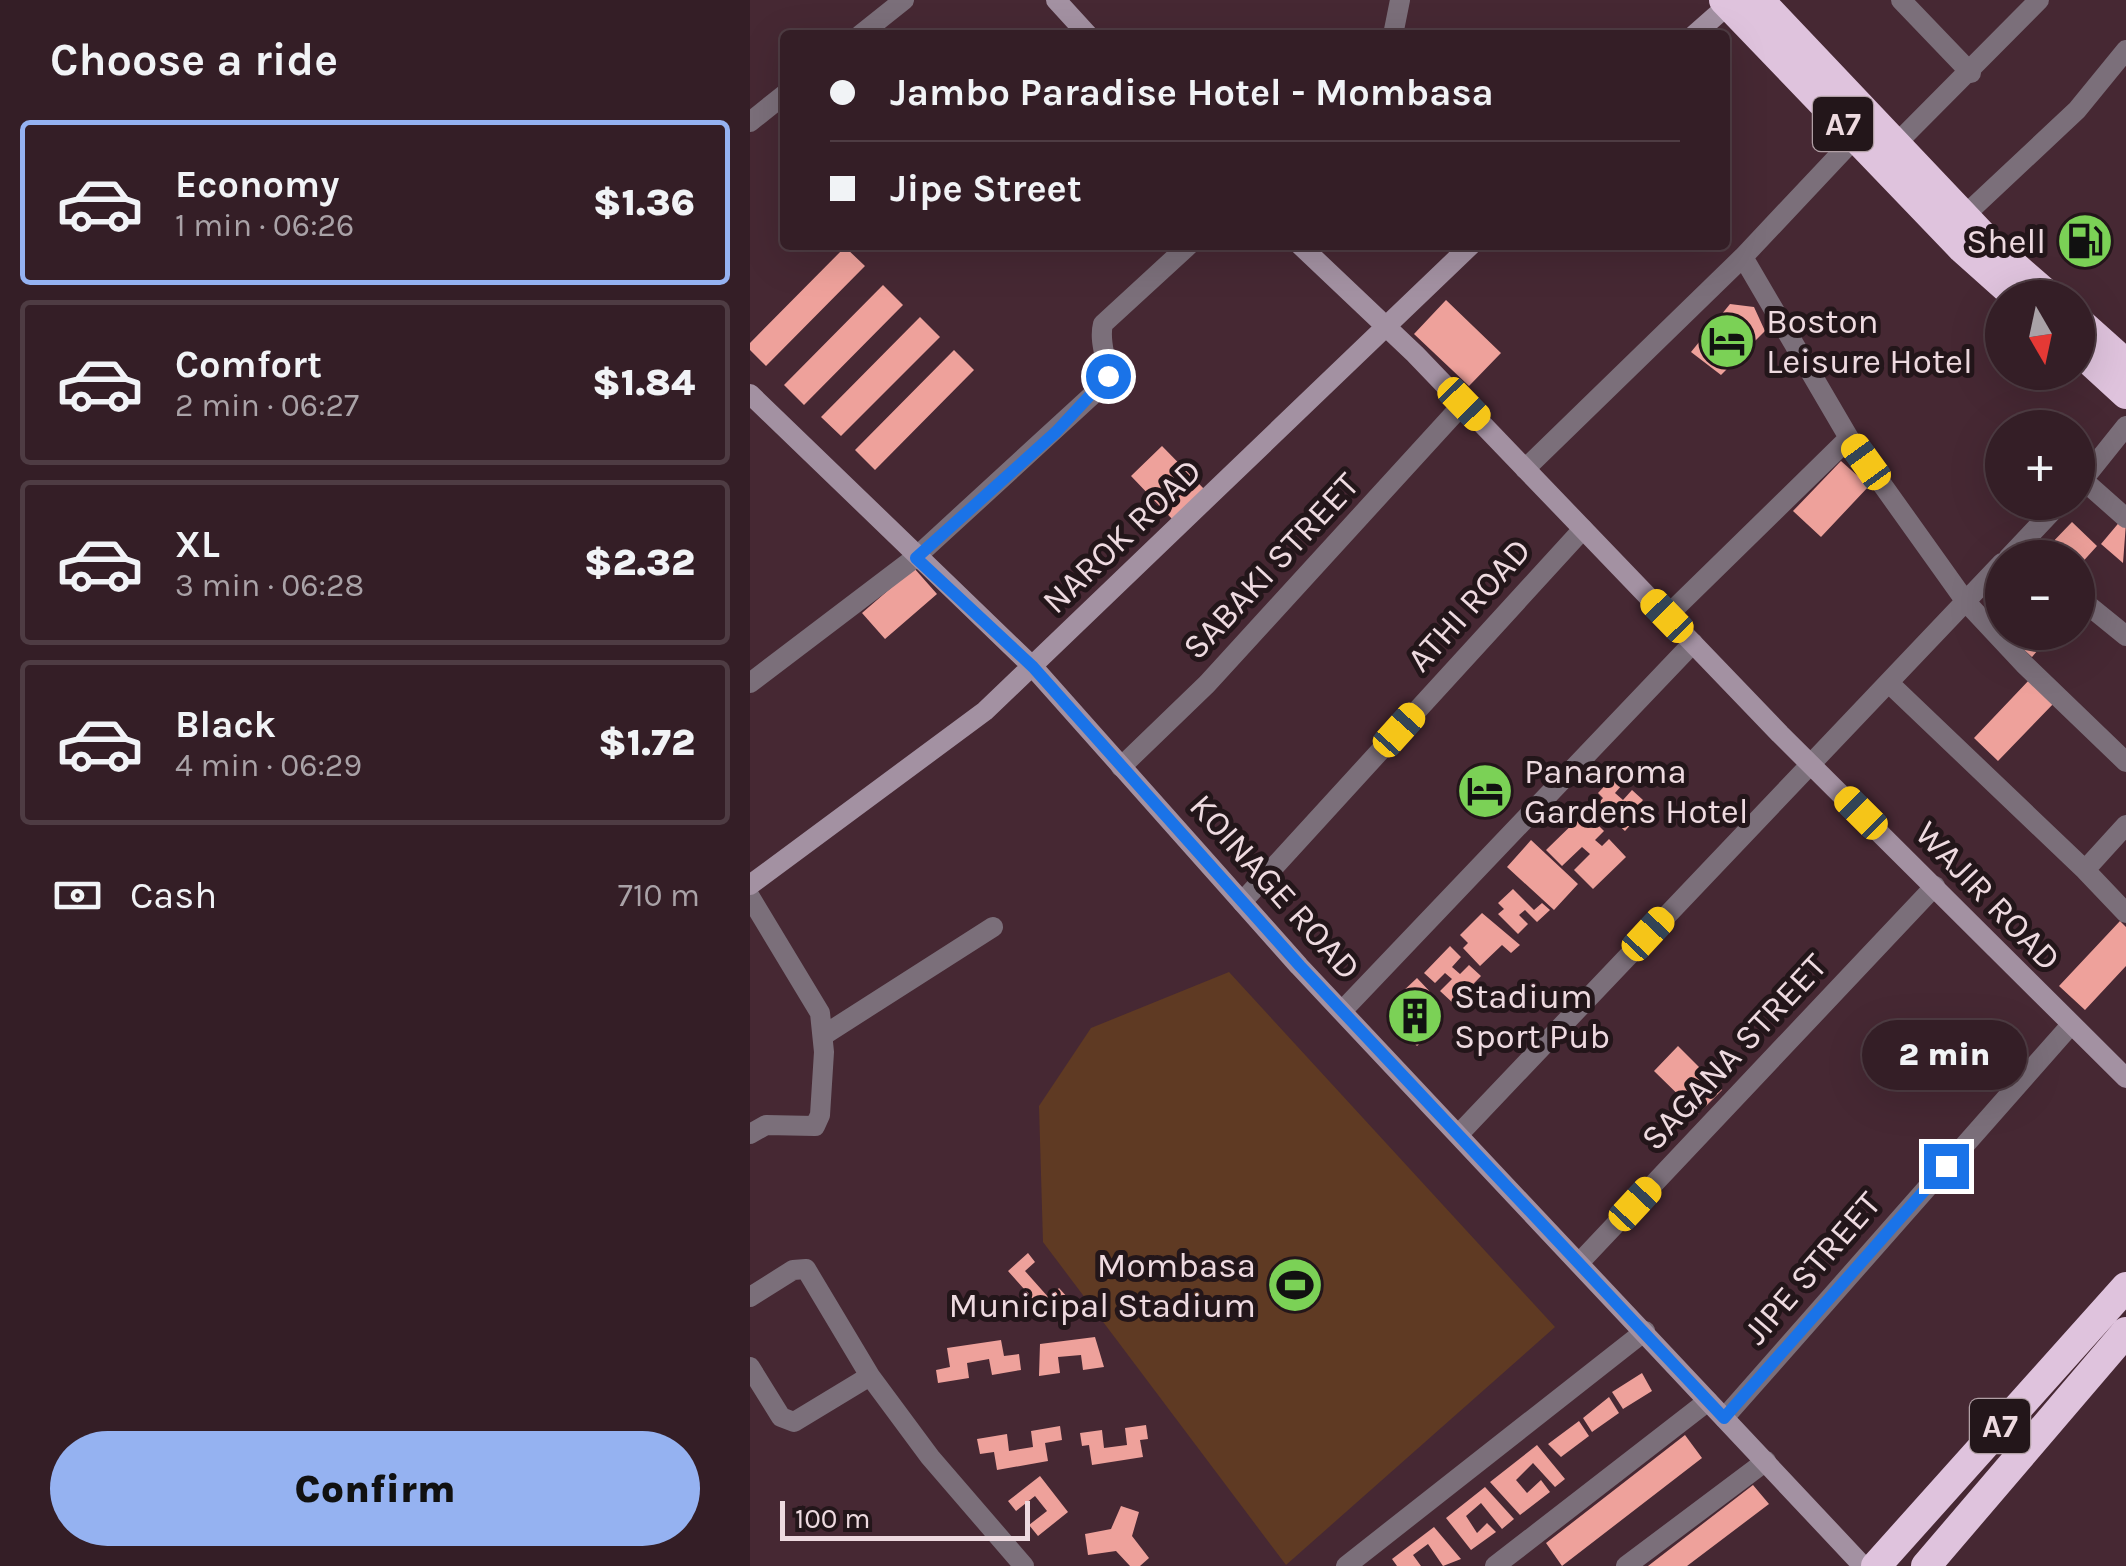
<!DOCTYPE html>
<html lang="en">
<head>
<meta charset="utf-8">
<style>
  body { margin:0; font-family:Karla,sans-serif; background:#3c272e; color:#f1f3f6; height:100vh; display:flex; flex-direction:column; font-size:38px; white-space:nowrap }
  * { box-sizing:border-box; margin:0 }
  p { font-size:32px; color:#a9a2a7 }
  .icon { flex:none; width:55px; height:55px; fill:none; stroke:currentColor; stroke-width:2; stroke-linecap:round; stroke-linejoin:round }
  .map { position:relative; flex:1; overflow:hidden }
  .details { display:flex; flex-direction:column; background:#341e26; width:750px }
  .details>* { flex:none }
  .banner { position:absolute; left:30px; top:30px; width:950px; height:220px; border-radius:10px; box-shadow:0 10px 40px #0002,0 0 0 2px #4e3c43; display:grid; align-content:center; height:220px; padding:0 50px; background:#341e26 }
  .needle { width:65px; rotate:171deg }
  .controls { position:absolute; left:1235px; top:280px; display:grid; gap:20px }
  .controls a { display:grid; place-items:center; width:110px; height:110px; border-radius:50%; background:#341e26; box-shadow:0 10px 40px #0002,0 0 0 2px #4e3c43; font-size:50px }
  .scale { position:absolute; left:30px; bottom:25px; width:250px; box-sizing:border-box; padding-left:10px; border:5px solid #eedae0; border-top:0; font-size:28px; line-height:35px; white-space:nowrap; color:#eedae0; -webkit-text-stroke:8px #23161a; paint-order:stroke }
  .end { position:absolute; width:45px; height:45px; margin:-22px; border:12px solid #1a73e8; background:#fff; box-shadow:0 0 0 5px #fff }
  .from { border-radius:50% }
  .bubble { position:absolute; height:70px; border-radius:35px; background:#341e26; box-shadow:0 10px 40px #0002,0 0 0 2px #4e3c43; font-size:32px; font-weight:800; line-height:70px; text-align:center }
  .car { position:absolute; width:30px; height:60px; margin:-30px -15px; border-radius:12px; box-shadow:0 0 8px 2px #0007; background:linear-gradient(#f5c518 24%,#345 0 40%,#f5c518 0 76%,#345 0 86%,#f5c518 0) }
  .banner b { display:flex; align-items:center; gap:35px; height:95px; font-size:38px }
  .banner b+b { border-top:2px solid #4e3c43 }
  .banner i { width:25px; height:25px; background:#f1f3f6 }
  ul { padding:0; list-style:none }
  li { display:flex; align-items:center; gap:30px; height:165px; margin:0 20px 15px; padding:0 30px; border:5px solid #4e3c43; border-radius:10px }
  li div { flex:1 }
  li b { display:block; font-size:38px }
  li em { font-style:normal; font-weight:800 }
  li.current { border-color:#95b2f1 }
  li>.icon { width:90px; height:90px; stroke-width:1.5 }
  h2 { padding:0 50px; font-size:45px; line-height:120px }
  .pay { display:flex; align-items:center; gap:25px; height:110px; padding:0 50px; font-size:38px }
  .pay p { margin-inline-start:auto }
  .cta { display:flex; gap:20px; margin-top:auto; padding:20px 50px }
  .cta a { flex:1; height:115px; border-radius:60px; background:#95b2f1; color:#111; font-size:40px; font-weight:800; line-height:115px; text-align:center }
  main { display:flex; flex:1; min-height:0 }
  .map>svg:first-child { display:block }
</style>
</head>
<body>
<main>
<section class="details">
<h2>Choose a ride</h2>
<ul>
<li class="current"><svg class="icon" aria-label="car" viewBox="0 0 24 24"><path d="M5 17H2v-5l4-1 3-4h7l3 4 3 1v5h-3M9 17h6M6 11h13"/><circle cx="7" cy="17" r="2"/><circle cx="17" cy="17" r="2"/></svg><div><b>Economy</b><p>1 min · 06:26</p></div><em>$1.36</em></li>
<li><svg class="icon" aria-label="car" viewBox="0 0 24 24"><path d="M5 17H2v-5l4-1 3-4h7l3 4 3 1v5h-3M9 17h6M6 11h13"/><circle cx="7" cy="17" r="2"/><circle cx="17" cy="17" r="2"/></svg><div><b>Comfort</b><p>2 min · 06:27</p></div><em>$1.84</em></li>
<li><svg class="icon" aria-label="car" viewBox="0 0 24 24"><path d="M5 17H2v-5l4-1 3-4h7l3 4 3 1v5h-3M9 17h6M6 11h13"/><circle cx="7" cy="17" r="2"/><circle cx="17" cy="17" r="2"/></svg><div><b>XL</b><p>3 min · 06:28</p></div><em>$2.32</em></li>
<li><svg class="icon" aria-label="car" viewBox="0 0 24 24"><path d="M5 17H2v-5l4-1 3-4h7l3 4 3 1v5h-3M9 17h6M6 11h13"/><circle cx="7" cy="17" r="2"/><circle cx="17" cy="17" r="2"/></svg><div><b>Black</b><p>4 min · 06:29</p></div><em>$1.72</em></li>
</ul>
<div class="pay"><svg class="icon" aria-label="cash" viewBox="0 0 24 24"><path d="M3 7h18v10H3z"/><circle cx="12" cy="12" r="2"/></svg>Cash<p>710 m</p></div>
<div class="cta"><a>Confirm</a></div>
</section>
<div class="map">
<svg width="1376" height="1566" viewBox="0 0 1376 1566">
  <rect width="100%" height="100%" fill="#462833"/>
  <path fill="#5f3a23" d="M479 972 805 1327 536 1565 293 1242 289 1106 341 1028Z"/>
  <path fill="#eea19b" d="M95 247 115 266 16 366 0 350V343Z
    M133 285 153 305 54 405 34 385Z
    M696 300 751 353 719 386 664 334Z
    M980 304 1004 307 1015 331 971 375 941 352Z
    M170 317 190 337 91 436 71 417Z
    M204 350 224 370 125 470 105 450Z
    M412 446 456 491 424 521 381 476Z
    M1091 461 1119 486 1071 537 1043 511Z
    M1372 519 1376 523 1373 563 1351 544Z
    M1322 522 1347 546 1328 567V558H1307L1297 548Z
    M164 568 187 594 135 639 112 613Z
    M1267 632H1294L1299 637 1282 657 1262 639Z
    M1281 678 1306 701 1248 761 1224 738Z
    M863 777 872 785 865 793 873 800 882 790 893 800 885 809 890 814 875 831 847 805 853 798 848 793Z
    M835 812 854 831 845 840 852 846 859 839 876 857 843 889 824 870 840 854 832 847 812 866 796 850Z
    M781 840 828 884 804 910 757 867Z
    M763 889 784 910 792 903 800 910 787 922 775 910 769 915 778 924 768 934 748 914 754 909 748 903Z
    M732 913 770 945 761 953 752 945 730 966 713 948 718 943 710 935Z
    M1370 921 1376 927V966L1335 1010 1309 986Z
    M700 946 711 957 702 967 710 974 719 965 731 976 704 1004 690 991 702 979 695 973 685 983 674 973Z
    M667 978 684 996 671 1009 688 1026 667 1046 645 1024 663 1006 650 994Z
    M928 1046 972 1090 948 1114 904 1071Z
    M278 1253 285 1262 275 1271 299 1298 309 1288 318 1298 298 1316 258 1271Z
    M345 1337 354 1367 333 1370 331 1355 308 1357 310 1373 289 1376 290 1344Z
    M251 1340 254 1356 269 1354 271 1370 242 1375 239 1359 217 1363 219 1378 188 1383 186 1370 200 1367 197 1348Z
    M892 1373 902 1391 873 1409 862 1392Z
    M859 1397 869 1413 842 1432 833 1418Z
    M829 1421 839 1436 811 1457 798 1444Z
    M396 1425 398 1439 390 1440 393 1457 342 1465 339 1445 332 1446 330 1433 352 1430 354 1448 377 1445 375 1428Z
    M310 1426 312 1440 295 1443 298 1461 247 1470 244 1452 230 1454 227 1439 257 1434 259 1451 283 1447 281 1431Z
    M935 1435 952 1458 812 1566 796 1543Z
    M787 1445 815 1479 805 1487 783 1463 766 1480 777 1493 791 1480 800 1492 770 1515 740 1482Z
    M290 1476 318 1512 288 1536 279 1525 297 1511 285 1496 266 1511 258 1501Z
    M1003 1485 1019 1504 937 1566H898Z
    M735 1487 764 1519 752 1529 731 1503 716 1516 727 1533 737 1523 746 1532 721 1550 696 1518Z
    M371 1506 389 1512 382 1536 399 1558 390 1566H380L366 1551 338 1555 335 1534 361 1529Z
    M684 1527 711 1559 693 1566 678 1544 663 1555 671 1566H647L642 1559Z"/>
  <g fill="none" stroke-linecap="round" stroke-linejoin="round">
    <path stroke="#7b6f7a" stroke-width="20" d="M1151 0 1221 73
      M110 35 154 0
      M643 35 650 0
      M0 122 35 94
      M1146 144 1289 0
      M1214 216 1327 110 1376 50
      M993 257 1099 438 1216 602 1274 664 1376 762
      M775 469 993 257 1106 137
      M1333 480 1376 518
      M1328 486 1376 426
      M1258 558 1311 502
      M1328 597 1376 636
      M917 616 1099 438
      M0 683 166 557 350 388C365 368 347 348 353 324L439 245
      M1140 684 1335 870 1376 825
      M371 767 457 684 713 404
      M1335 870 1376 913
      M0 897 70 1013 74 1052 70 1115 65 1126 16 1125 0 1134
      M492 902 833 529
      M593 1010 943 643
      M74 1035 243 927
      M709 1134 1252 563
      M830 1262 1185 886
      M0 1297 43 1270 56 1269 120 1376
      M0 1367 31 1417 44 1422 120 1376 180 1457 274 1566
      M974 1418 1319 1027
      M596 1566 895 1331
      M745 1566 958 1401
      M876 1566 1016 1461"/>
    <path stroke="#a391a2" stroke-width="20" d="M306 0 338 35
      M944 35 978 5
      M550 245 665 354 1030 734 1376 1078
      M0 394 283 667 549 966 1113 1566
      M0 885 235 711 721 245"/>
    <path stroke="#dfc3dd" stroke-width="30" d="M974 0 1212 248 1268 298
      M1009 0 1248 252 1301 298
      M1328 321 1376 364
      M1328 350 1376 394
      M1126 1566 1376 1287
      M1176 1566 1376 1332"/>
  </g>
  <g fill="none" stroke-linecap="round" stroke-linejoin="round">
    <path stroke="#1a73e8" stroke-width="12" d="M358 376 306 432 166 558 283 667 550 966 974 1418 1196 1166"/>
  </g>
  <defs>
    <g id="fuel-disc" transform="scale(2.875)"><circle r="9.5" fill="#7bd156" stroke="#23161a"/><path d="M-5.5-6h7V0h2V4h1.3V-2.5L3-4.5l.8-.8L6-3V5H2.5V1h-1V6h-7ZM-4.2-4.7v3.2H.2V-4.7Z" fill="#111"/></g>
    <g id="hotel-disc" transform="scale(2.875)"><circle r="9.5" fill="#7bd156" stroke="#23161a"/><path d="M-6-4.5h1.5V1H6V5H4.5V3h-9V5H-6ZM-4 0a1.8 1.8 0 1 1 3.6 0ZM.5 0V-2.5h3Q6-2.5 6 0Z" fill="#111"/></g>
    <g id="building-disc" transform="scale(2.875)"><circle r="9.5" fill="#7bd156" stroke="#23161a"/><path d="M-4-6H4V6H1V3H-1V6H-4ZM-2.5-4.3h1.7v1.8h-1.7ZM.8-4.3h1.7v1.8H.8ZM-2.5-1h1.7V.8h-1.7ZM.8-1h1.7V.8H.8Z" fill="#111"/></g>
    <g id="stadium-disc" transform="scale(2.875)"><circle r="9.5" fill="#7bd156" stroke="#23161a"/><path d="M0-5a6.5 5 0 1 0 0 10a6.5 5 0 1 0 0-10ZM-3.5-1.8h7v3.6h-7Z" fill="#111"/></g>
  </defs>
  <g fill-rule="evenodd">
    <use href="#fuel-disc" x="1335" y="241"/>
    <use href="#hotel-disc" x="977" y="341"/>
    <use href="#hotel-disc" x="735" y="791"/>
    <use href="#building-disc" x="665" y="1016"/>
    <use href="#stadium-disc" x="545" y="1285"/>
  </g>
  <g text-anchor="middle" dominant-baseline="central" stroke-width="10" stroke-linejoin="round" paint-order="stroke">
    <g fill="#23161a" stroke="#b19fa5" stroke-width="2.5">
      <rect x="1063" y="97" width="60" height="54" rx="8"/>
      <rect x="1220" y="1399" width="60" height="54" rx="8"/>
    </g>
    <g font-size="32" font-weight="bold" fill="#eedae0">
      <text x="1093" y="124">A7</text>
      <text x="1250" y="1426">A7</text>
    </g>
    <g font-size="35" fill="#eedae0" stroke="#23161a" text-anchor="start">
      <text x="1296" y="241" text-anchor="end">Shell</text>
      <text x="1016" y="321">Boston<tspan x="1016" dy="40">Leisure Hotel</tspan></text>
      <text x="774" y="771">Panaroma<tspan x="774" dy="40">Gardens Hotel</tspan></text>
      <text x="704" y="996">Stadium<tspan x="704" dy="40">Sport Pub</tspan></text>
      <text x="506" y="1265" text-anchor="end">Mombasa<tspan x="506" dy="40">Municipal Stadium</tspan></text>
    </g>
    <g font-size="35" fill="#eedae0" stroke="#23161a">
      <text transform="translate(372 536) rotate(-44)">NAROK ROAD</text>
      <text transform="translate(521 566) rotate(-47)">SABAKI STREET</text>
      <text transform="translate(719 605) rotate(-48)">ATHI ROAD</text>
      <text transform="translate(525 887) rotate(48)">KOINAGE ROAD</text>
      <text transform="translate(1238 896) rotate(46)">WAJIR ROAD</text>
      <text transform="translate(984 1052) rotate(-47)">SAGANA STREET</text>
      <text transform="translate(1062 1268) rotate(-49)">JIPE STREET</text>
    </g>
  </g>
</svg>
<div class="controls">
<a><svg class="needle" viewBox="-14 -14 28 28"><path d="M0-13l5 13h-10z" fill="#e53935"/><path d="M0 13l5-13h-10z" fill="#a9a2a7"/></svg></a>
<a>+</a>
<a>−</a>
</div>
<div class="scale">100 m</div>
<i class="end from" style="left:358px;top:376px"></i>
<i class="end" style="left:1196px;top:1166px"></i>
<div class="bubble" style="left:1112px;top:1020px;width:165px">2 min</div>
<i class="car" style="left:714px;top:404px;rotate:136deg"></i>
<i class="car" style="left:1116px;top:462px;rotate:324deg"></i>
<i class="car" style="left:917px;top:616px;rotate:316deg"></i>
<i class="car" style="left:649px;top:730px;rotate:42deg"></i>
<i class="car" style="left:1111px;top:813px;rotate:315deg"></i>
<i class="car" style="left:898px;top:934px;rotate:43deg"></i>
<i class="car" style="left:885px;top:1204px;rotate:43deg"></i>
<div class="banner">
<b><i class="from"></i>Jambo Paradise Hotel - Mombasa</b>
<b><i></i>Jipe Street</b>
</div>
</div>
</main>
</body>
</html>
